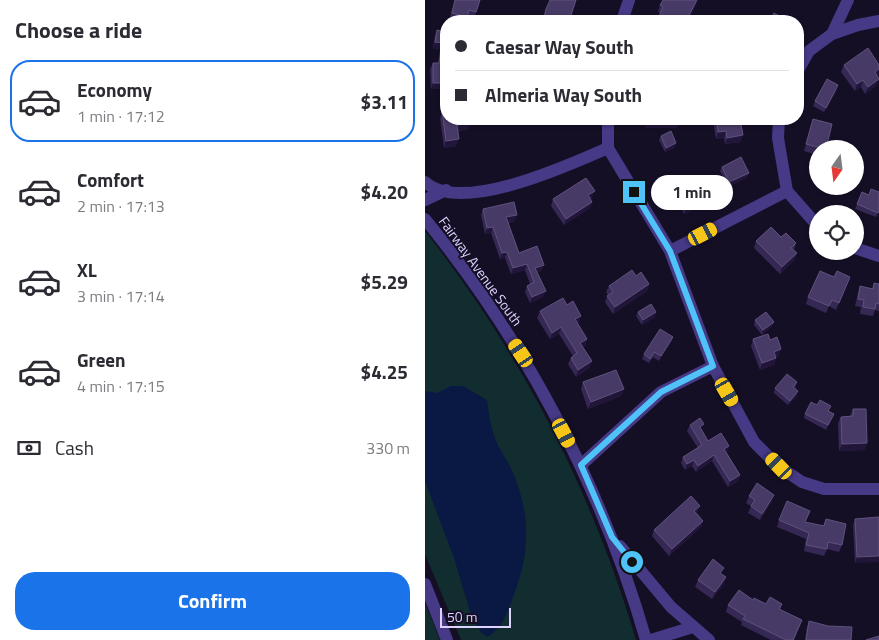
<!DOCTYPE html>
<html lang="en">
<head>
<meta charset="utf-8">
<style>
  body { margin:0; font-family:"Titillium Web",sans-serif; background:#f7f7f7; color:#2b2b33; height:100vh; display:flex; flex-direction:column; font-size:19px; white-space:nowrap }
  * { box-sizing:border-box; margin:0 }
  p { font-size:16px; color:#7c7c81 }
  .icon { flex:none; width:28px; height:28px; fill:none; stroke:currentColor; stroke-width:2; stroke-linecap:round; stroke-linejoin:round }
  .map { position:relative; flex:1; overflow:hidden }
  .details { display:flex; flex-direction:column; background:#fff; width:425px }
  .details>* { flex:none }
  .top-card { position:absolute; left:15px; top:15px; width:364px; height:110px; border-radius:20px; box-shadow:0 1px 4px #0004; display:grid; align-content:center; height:110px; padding:0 15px; background:#fff }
  .needle { width:32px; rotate:194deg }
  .controls { position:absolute; left:384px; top:140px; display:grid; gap:10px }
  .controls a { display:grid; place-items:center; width:55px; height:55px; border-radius:50%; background:#fff; box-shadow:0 1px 4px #0004; font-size:25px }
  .scale { position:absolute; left:15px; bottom:12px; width:71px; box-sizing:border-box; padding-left:5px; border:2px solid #ded3ff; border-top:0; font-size:14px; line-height:18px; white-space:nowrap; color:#ded3ff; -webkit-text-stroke:4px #150f26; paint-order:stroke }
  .end { position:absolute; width:22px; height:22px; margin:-11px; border:6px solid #4fc3f7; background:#111; box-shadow:0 0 0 2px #111 }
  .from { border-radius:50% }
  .bubble { position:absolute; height:35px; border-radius:18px; background:#fff; box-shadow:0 1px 4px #0004; font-size:16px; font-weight:700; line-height:35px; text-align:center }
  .car { position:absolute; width:15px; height:30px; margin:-15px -8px; border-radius:6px; box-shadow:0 0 4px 1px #0007; background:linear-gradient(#f5c518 24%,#345 0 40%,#f5c518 0 76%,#345 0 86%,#f5c518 0) }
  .top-card b { display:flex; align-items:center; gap:18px; height:48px; font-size:19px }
  .top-card b+b { border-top:1px solid #e1e1e2 }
  .top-card i { width:12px; height:12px; background:#2b2b33 }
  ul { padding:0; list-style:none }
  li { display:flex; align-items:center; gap:15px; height:82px; margin:0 10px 8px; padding:0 5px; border:2px solid transparent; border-radius:20px }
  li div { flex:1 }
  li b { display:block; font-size:19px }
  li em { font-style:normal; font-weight:700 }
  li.on { border-color:#1a73e8 }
  li>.icon { width:45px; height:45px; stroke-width:1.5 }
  h2 { padding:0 15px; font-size:22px; line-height:60px }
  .pay { display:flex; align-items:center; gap:12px; height:55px; padding:0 15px; font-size:19px }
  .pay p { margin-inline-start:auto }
  .button { display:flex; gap:10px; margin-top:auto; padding:10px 15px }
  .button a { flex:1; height:58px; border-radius:20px; background:#1a73e8; color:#fff; font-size:20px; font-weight:700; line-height:58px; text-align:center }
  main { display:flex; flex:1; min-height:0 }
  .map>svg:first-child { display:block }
</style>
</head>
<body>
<main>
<section class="details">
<h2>Choose a ride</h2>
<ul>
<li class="on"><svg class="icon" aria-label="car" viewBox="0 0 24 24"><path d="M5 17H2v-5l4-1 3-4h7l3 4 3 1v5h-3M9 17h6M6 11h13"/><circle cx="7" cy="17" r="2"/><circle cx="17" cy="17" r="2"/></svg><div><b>Economy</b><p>1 min · 17:12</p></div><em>$3.11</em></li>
<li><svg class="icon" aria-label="car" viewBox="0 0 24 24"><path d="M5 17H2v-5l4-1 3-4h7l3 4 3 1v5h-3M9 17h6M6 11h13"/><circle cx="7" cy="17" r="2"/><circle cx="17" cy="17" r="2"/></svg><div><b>Comfort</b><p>2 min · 17:13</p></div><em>$4.20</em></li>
<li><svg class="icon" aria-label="car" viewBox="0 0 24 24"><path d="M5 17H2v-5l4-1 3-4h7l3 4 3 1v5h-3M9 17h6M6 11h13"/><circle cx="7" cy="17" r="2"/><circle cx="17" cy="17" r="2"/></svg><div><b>XL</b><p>3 min · 17:14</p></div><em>$5.29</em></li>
<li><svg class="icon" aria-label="car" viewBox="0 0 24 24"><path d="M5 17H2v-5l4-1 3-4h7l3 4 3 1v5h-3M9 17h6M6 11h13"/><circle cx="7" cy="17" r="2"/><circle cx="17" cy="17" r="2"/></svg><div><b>Green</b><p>4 min · 17:15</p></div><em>$4.25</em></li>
</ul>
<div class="pay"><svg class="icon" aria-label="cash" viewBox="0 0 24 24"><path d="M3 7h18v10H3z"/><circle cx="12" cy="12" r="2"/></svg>Cash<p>330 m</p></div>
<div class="button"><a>Confirm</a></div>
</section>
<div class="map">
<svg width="454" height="640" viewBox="0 0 454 640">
  <rect width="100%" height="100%" fill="#150f26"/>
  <path fill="#122d30" d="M0 231C96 353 167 491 211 640H36L0 554Z
    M0 603 15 640H0Z"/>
  <path fill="#0a1844" d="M26 386H38L62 400C64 414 66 428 71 441 76 452 84 463 89 475 106 518 105 553 88 597 82 613 78 628 62 637L56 632 47 618 29 558 0 481V391L12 393Z"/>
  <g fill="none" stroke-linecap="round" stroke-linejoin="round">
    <path stroke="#463985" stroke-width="12" d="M197 21 204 0
      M407 34 433 25 454 21
      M372 72 384 51 407 34 423 0
      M183 119V148L245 251 288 366 329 442 353 466 377 482 399 489H454
      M354 119 353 138 362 191 392 225
      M0 182C36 215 144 165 183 148
      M0 200 21 190
      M0 219C101 343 177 487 221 640
      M430 248 454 256
      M245 251 362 191
      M156 465 236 392 288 366
      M195 546 246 607 284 640
      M0 584 22 640
      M226 640 268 627"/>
  </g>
  <path fill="#362854" d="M30 0H55L49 19 42 17 40 21H29L24 20Z
    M235 5 270 7 262 21H232L235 13 233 12Z
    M12 30 21 32V89H6L5 69 8 63H13L15 49 8 48 10 36Z
    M419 65 454 75H452V85L440 94 436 87 430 91 416 72Z
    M412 90 399 112 388 106 390 101Z
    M21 107V119L43 129 33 131 31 146 19 148 15 118 17 112 20 111Z
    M109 119H135L134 123 126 124 125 123 110 125Z
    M221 119H254L252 128H221Z
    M288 119H315L318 135 315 142 300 144 299 138 291 139Z
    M388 119 401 149H392V155L379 151Z
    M236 136 251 143 249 148 240 152 234 140Z
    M297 167 324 173 322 177 303 187 295 171Z
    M405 186H420L410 193Z
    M250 187 276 191 274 198H272L271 208 259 214 248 193Z
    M437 192 454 211 451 217 430 209Z
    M167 197 166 199 165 208 139 225 126 206 128 199Z
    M58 209 90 221 83 223 94 253 119 265 116 271 112 272 118 297 105 303 100 292 102 286 105 284 100 270 86 274 80 258 75 259 66 233 60 234 56 215Z
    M356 237 371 243 369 250 372 253 369 260 355 274 329 248 331 241Z
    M211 276 224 284 222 291 188 314 180 302 183 295 181 292 184 286Z
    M409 277H425L411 310 404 306 401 313 381 304 383 297Z
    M449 283 454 284V311L450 310 448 316 435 314 436 307 430 306 433 293 435 286 447 289Z
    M115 311 154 322 152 323 162 339 160 346 158 347 167 361 164 368 151 377 143 364 146 358 148 356 134 334 125 339 112 318Z
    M213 312 230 317 217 325 211 316Z
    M330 320 349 322 347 326 337 335 329 325Z
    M248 337 246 342 234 361 228 357 224 363 217 359 219 354Z
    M328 339 345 340 354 356 351 357 349 365 335 370 326 346Z
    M158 382 196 396 163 409 156 389Z
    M372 382 370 388 372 396 363 405 349 393 350 388Z
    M428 409 442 443 439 450 414 451 413 423 416 417 425 416Z
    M404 411 409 414 401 430 379 418 380 414Z
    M265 425 277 430 283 441 302 452H301L315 475 313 481 303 487 287 461 271 472 267 466 260 470 256 463 258 457 273 448 262 431Z
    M324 496 347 501 335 520 323 513 326 506 321 503Z
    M272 513 278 521 276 527 244 556 227 536 229 530Z
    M454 517 430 563 428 525 430 519Z
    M401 519 417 545 414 552 402 549 399 556 379 551 381 539 352 527 354 520 380 522 398 526Z
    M297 574 299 584 287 599 270 587 273 580Z
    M328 600 341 604H357L355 610 377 620 369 640H346L316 625 317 622 301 612 303 605Z
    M384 621 426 640H380L382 627Z"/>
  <path fill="#21163a" d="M272 0 270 7 262 21V19Z
    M10 42 17 43 15 49 8 48Z
    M454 69V75L448 79 450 72Z
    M454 79 452 85 440 94 443 87Z
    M438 80 436 87 430 91 432 84Z
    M8 83H21V89H6Z
    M413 85 412 90 399 112 401 108Z
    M112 119H126L125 123 110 125Z
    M128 119H135L134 123 126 124Z
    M223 121H254L252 128H221Z
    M45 123 43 129 30 131 32 125Z
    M301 131 299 138 291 139 293 132Z
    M318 135 315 142 300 144 302 138Z
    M34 139 31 146 19 148 21 141Z
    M251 143 249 148 240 152 241 148Z
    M324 173 322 177 303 187 304 182Z
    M413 186H420L410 193Z
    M170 191 167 197 161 202 163 195Z
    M276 191 274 198 268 201 270 194Z
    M274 201 271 208 259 214 261 208Z
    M167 202 165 208 139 225 141 219Z
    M92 215 90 221 79 223 81 217Z
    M68 227 66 233 60 234 62 228Z
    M82 252 80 258 75 259 77 253Z
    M372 253 369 260 355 274 357 267Z
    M102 264 100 270 86 274 88 268Z
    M119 265 116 271 108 274 110 268Z
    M224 284 222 291 188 314 190 307Z
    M121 291 118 297 105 303 107 297Z
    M231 312 230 317 217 325 218 320Z
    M156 316 154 322 148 326 150 319Z
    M349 322 347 326 337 335 338 330Z
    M136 327 134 334 125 339 127 333Z
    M248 337 246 342 234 361 236 356Z
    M162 339 160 346 153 350 155 343Z
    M356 349 354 356 347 359 349 352Z
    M351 358 349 365 335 370 337 363Z
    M167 361 164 368 151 377 153 370Z
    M199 389 196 396 163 409 166 402Z
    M373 391 372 396 363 405 365 401Z
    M442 443 439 450 414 451 417 444Z
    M304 446 302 452 297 455 299 449Z
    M289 455 287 461 271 472 273 466Z
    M269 460 267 466 260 470 262 464Z
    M315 475 313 481 303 487 305 481Z
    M349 495 347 501 335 520 337 514Z
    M275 506 272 513 267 517 269 511Z
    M278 521 276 527 244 556 247 549Z
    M454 556V562L430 563 432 557Z
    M301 577 299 584 287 599 290 592Z"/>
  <path fill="#483a66" stroke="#5f527e" d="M30 0H55L51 12 44 10 42 17 27 13Z
    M125 0H151L146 15 156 17 155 21H118L121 9Z
    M238 0H272L262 19 259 17 257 21H232L238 7 235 5Z
    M349 13 363 21H344Z
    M12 30 21 32V83H8V63H14L17 43 10 42Z
    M443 48 454 65V69L450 72 454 79 443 87 438 80 432 84 419 65Z
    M402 79 413 85 401 108 390 101Z
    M21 111V119H45V123L32 125 34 139 21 141 17 112Z
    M223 119H254V121H223Z
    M292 119H315L318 135 302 138 301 131 293 132Z
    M388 119 407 124 401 149 381 144Z
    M246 131 251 143 241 148 236 136Z
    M316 157 324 173 304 182 297 167Z
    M269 177 276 191 270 194 274 201 261 208 250 187Z
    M161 178 170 191 163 195 167 202 141 219 128 199Z
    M446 189 454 192V210L453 213 432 204 437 192 444 195Z
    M89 202 92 215 81 217 94 253 112 246 119 265 110 268 121 291 107 297 102 286 109 282 102 264 88 268 82 252 77 253 68 227 62 228 58 209Z
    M346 227 356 237 361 233 371 243 366 248 372 253 357 267 331 241Z
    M207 270 211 276 216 272 224 284 190 307 182 296 188 292 184 286Z
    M395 271 409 277 412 271 425 277 414 303 407 300 404 306 383 297Z
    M449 283 454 284V304L451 303 450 309 438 307 439 300 433 299 435 286 448 289Z
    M138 298 142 305 148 301 156 316 150 319 162 339 155 343 167 361 153 370 146 358 152 353 136 327 127 333 115 311Z
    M226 304 231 312 218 320 213 312Z
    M341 312 349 322 338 330 330 320Z
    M235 329 248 337 236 356 229 352 225 359 219 354Z
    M343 334 345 340 352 337 356 349 349 352 351 358 337 363 328 339Z
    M191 370 199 389 166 402 158 382Z
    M362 374 372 382 368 387 373 391 365 401 350 388Z
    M395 400 406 406 403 411 409 414 403 425 380 414 386 402 392 405Z
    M428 409H441L442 443 417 444 416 417 428 416Z
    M275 418 279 424 275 427 283 441 296 433 304 446 299 449 315 475 305 481 289 455 273 466 269 460 262 464 258 457 277 445 265 425Z
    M332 483 349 495 337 514 326 506 330 500 324 496Z
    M266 496 275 506 269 511 278 521 247 549 229 530Z
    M362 501 385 511 380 522 399 526 401 519 421 524 417 545 403 542 402 549 381 545 384 533 354 520Z
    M454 517V556L432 557 430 519Z
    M288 559 299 568 295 573 301 577 290 592 273 580Z
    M314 590 328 600 329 598 341 604 345 597 357 604 354 609 377 620 368 640H361L318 619 320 616 303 605Z
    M384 621 403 626 427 627 426 640H381Z
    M454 636V640H441Z"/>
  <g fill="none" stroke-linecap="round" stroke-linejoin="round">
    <path stroke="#4fc3f7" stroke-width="6" d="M207 562 187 537 156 465 236 392 288 366 245 251 209 192"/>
  </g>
  <g text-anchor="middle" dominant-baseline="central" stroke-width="4" stroke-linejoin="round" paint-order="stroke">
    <g font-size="14" fill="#ded3ff" stroke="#150f26">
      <text transform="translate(56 271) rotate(54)">Fairway Avenue South</text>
    </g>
  </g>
</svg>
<div class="controls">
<a><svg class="needle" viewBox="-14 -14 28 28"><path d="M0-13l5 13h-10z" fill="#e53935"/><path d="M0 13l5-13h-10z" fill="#7c7c81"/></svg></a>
<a><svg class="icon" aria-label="locate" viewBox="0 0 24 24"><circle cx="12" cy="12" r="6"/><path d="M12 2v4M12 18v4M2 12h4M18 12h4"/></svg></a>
</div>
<div class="scale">50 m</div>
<i class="end from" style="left:207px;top:562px"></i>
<i class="end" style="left:209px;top:192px"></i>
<div class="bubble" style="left:226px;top:175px;width:82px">1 min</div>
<i class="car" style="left:278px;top:234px;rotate:63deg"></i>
<i class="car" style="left:96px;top:353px;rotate:326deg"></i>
<i class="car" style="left:302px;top:392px;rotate:150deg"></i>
<i class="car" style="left:139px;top:433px;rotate:152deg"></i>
<i class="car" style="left:354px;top:466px;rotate:316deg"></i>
<div class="top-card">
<b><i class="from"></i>Caesar Way South</b>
<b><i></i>Almeria Way South</b>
</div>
</div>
</main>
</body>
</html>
